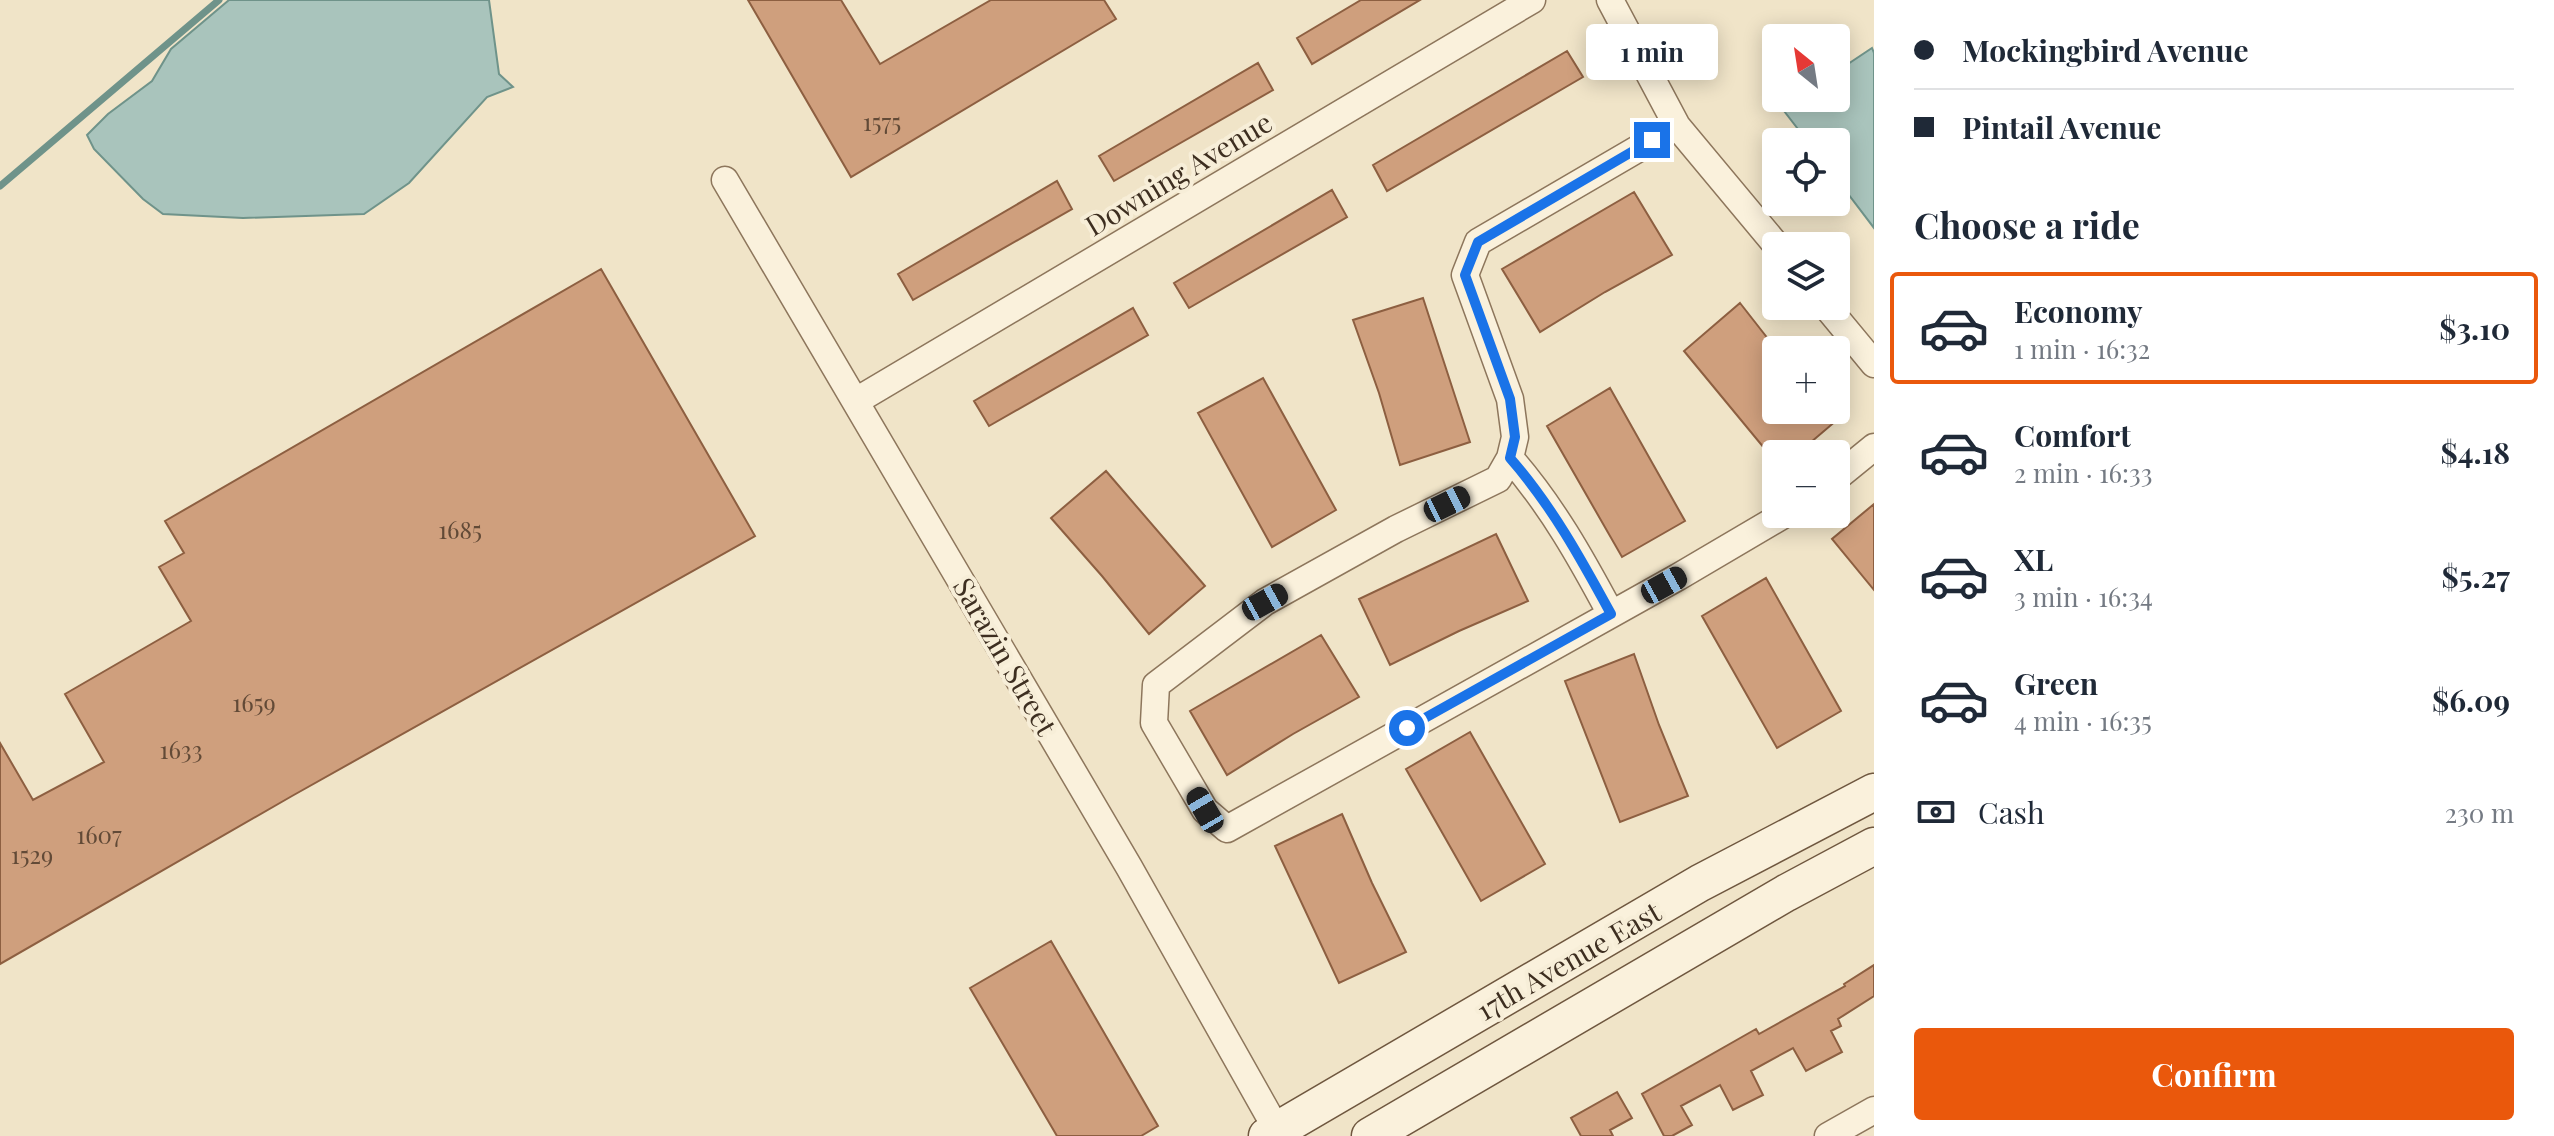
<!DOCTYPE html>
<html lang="en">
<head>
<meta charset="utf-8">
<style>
  body { margin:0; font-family:"Playfair Display",serif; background:#f6f6f7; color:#1f2937; height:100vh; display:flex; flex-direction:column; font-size:30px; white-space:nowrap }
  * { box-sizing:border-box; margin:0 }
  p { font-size:26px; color:#747a83 }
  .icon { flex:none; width:44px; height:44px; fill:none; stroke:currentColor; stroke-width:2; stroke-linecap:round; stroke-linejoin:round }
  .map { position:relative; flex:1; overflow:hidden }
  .side { display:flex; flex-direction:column; background:#fff; width:680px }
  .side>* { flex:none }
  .banner { display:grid; align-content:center; height:176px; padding:0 40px; background:#fff }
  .needle { width:52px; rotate:330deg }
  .fabs { position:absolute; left:1762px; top:24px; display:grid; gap:16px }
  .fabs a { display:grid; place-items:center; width:88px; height:88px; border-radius:8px; background:#fff; box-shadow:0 4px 20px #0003; font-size:40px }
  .end { position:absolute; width:36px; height:36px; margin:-18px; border:10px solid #1a73e8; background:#fff; box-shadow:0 0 0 4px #fff }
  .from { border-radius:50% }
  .bubble { position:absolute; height:56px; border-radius:8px; background:#fff; box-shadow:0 4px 20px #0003; font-size:26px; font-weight:700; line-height:56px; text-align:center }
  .car { position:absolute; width:24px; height:48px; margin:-24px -12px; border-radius:10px; box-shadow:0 0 6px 2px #0007; background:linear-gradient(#222 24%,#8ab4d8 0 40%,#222 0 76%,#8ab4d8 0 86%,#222 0) }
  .banner b { display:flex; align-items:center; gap:28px; height:76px; font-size:30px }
  .banner b+b { border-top:2px solid #e0e1e3 }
  .banner i { width:20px; height:20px; background:#1f2937 }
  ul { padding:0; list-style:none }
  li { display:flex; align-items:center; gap:24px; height:112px; margin:0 16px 12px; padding:0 24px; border:4px solid transparent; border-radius:8px }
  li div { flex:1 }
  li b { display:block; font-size:30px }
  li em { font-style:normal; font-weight:700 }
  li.selected { border-color:#ea580c }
  li>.icon { width:72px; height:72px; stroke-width:1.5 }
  h2 { padding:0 40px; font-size:36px; line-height:96px }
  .pay { display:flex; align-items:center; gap:20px; height:88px; padding:0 40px; font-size:30px }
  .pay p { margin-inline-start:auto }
  .action { display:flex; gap:16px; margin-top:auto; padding:16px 40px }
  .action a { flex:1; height:92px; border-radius:8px; background:#ea580c; color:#fff; font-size:32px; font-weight:700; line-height:92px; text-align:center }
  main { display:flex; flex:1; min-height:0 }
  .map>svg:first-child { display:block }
</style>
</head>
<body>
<main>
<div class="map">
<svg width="1874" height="1136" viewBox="0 0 1874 1136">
  <rect width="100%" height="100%" fill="#f0e4c8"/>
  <path fill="#a9c4bc" stroke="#6f938a" stroke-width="2" d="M229 0H489L499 74 513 87 487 97 409 183 364 214 243 218 163 214 143 199 94 149 87 135 108 114 152 81 171 49Z
    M1872 48 1874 53V228L1836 178V142H1808L1781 107 1795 98H1836V72Z"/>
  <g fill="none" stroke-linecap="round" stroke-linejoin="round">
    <path stroke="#6f938a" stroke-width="7" d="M0 186 219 0"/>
  </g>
  <path fill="#cf9f7d" stroke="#8d5f41" stroke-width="2" d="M748 0H841L880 64 991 0H1104L1116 19 851 177Z
    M1361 0H1420L1312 64 1297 38Z
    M1567 51 1583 77 1387 191 1373 165Z
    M1258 63 1273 90 1114 181 1099 156Z
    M1057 181 1072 209 913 300 898 274Z
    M1332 190 1347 217 1189 308 1174 283Z
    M1634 192 1672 255 1605 292 1540 332 1502 269Z
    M601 269 755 536 292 796 0 964V743L33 800 104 762 65 694 191 621 159 567 184 553 165 521Z
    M1423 298 1470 442 1400 465 1379 393 1353 320Z
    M1740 303 1776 349V410H1828L1837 420 1797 454H1769L1684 351Z
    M1133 308 1148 335 989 426 974 401Z
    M1263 378 1336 510 1272 547 1198 413Z
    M1610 388 1685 521 1622 557 1547 426Z
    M1106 471 1205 586 1149 634 1102 576 1051 518Z
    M1874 504V590L1832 539Z
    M1496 534 1528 601 1459 631 1390 665 1359 599Z
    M1766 578 1841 711 1777 748 1702 616Z
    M1321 635 1359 697 1293 734 1227 775 1190 711Z
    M1634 654 1659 725 1688 796 1620 822 1565 681Z
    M1470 732 1545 864 1481 901 1406 769Z
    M1342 814 1372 883 1406 952 1339 983 1275 846Z
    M1051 941 1158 1126 1141 1136H1057L970 988Z
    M1874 965V996L1838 1019 1841 1026 1831 1031 1842 1052 1806 1071 1793 1048 1751 1071 1763 1095 1733 1110 1720 1085 1681 1106 1692 1125 1672 1136H1664L1642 1094 1756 1029 1759 1034 1845 986 1844 984Z
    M1617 1092 1632 1118 1610 1130 1613 1136H1581L1571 1118Z"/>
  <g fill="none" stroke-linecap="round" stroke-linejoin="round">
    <g stroke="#8d765c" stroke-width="29">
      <path id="street" d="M1610 0 1677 126 1777 246
        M1677 126 1478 242 1465 275 1510 399 1515 437 1510 458 1498 479 1396 529 1265 602 1156 685 1154 723 1205 810 1227 829 1678 577 1785 514
        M725 180 1129 867 1277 1130
        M1826 306 1874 364
        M856 401 1532 0
        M1510 458C1552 506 1581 558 1611 614
        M1836 478 1874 447
        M1828 1136 1874 1110"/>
    </g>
    <g stroke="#6f573f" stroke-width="39">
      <path id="secondary" d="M1267 1136 1700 883 1874 792
        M1370 1136 1786 893 1874 846"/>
    </g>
    <use href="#street" stroke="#faf1dc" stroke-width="26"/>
    <use href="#secondary" stroke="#faf1dc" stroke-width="36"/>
  </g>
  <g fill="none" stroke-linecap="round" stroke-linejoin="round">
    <path stroke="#1a73e8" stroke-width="10" d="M1407 728 1611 614C1581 559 1552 506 1510 458L1515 437 1510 399 1465 275 1478 242 1652 140"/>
  </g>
  <g text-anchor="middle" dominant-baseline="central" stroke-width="8" stroke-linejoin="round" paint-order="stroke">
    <g font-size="24" fill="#624a37">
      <text x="882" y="121">1575</text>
      <text x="460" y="529">1685</text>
      <text x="254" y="702">1659</text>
      <text x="181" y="749">1633</text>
      <text x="99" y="834">1607</text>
      <text x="32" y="854">1529</text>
    </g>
    <g font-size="28" fill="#3d2e20" stroke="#f7eed8">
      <text transform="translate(1178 173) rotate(-31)">Downing Avenue</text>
      <text transform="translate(1006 656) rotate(60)">Sarazin Street</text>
      <text transform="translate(1568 960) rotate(-30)">17th Avenue East</text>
    </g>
  </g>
</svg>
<div class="fabs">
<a><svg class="needle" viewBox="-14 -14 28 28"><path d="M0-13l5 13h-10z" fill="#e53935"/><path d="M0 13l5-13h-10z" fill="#747a83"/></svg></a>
<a><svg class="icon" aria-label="locate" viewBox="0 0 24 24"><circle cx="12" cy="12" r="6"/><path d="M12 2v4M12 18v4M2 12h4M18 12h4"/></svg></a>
<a><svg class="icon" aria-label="layers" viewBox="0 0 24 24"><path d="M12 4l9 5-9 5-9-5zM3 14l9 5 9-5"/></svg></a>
<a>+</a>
<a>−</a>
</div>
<i class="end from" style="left:1407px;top:728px"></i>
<i class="end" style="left:1652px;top:140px"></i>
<div class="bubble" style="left:1586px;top:24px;width:132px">1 min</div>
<i class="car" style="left:1447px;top:504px;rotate:64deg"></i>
<i class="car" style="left:1664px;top:585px;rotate:61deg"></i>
<i class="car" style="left:1265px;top:602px;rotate:61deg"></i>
<i class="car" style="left:1205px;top:810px;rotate:330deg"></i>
</div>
<section class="side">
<div class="banner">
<b><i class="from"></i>Mockingbird Avenue</b>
<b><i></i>Pintail Avenue</b>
</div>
<h2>Choose a ride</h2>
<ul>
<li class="selected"><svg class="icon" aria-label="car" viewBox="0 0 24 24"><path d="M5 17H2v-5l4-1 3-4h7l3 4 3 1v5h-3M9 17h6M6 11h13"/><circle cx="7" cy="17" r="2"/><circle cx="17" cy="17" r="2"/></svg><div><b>Economy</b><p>1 min · 16:32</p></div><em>$3.10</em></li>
<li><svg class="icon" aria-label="car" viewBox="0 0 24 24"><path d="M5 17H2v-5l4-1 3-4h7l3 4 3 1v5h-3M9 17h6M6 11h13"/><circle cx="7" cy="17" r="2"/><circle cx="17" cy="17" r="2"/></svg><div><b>Comfort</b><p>2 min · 16:33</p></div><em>$4.18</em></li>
<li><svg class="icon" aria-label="car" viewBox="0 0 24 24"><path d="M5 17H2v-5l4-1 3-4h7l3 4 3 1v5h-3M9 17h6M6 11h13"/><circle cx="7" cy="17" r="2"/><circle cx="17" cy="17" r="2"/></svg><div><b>XL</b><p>3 min · 16:34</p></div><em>$5.27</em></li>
<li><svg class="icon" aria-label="car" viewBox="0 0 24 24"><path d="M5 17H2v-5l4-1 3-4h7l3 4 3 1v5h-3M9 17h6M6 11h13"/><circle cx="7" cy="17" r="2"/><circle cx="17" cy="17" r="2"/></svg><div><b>Green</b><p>4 min · 16:35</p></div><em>$6.09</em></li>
</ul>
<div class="pay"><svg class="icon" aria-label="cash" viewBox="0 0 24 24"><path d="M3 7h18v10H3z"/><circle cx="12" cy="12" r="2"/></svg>Cash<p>230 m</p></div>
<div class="action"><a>Confirm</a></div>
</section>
</main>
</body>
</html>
